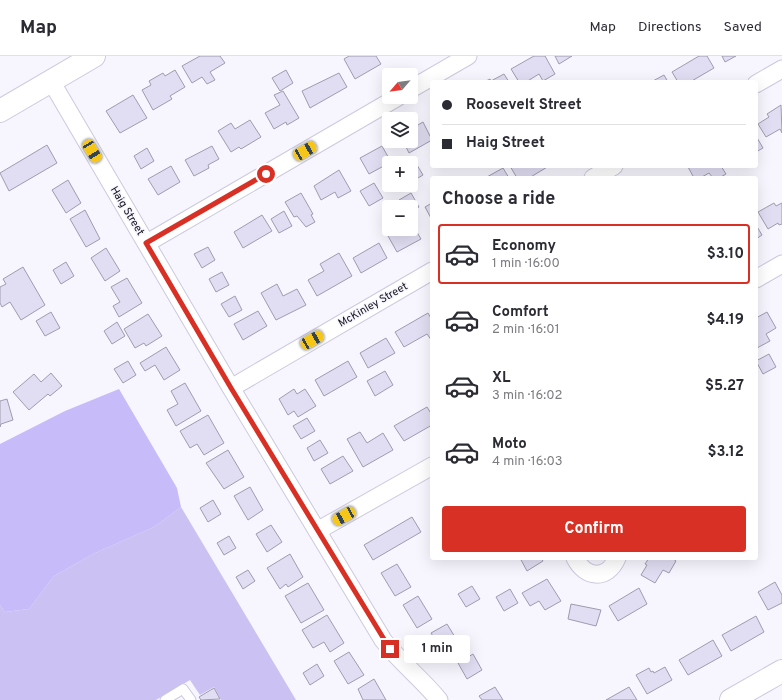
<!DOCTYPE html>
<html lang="en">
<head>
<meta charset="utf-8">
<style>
  body { margin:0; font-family:Overpass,sans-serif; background:#f7f7f7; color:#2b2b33; height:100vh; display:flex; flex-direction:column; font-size:15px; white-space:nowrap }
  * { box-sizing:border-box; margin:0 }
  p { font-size:13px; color:#7c7c81 }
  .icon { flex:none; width:22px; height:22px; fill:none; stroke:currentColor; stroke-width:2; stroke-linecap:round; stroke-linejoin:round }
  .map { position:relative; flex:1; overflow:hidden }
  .panel { position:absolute; left:430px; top:120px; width:328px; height:384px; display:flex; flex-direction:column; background:#fff; border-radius:4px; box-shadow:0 4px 16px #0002 }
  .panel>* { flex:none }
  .guide { position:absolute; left:430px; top:24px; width:328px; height:88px; border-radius:4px; box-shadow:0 4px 16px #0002; display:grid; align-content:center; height:88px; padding:0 12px; background:#fff }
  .needle { width:26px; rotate:242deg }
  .controls { position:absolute; left:382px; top:12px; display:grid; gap:8px }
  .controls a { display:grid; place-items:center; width:36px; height:36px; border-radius:4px; background:#fff; box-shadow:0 4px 16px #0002; font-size:20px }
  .end { position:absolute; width:18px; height:18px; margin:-9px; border:5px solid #d93025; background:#fff; box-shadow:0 0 0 2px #fff }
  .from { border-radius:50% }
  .bubble { position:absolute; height:28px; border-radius:4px; background:#fff; box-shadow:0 4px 16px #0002; font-size:13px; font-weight:700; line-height:28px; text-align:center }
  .car { position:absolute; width:12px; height:24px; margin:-12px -6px; border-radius:5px; box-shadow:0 0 3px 1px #0007; background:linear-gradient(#f5c518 24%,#345 0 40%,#f5c518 0 76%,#345 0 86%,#f5c518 0) }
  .guide b { display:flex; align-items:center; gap:14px; height:38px; font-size:15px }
  .guide b+b { border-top:1px solid #e1e1e2 }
  .guide i { width:10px; height:10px; background:#2b2b33 }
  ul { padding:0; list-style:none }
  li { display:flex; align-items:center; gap:12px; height:60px; margin:0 8px 6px; padding:0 4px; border:2px solid transparent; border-radius:4px }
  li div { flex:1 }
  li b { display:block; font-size:15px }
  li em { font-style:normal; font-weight:700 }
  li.selected { border-color:#d93025 }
  li>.icon { width:36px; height:36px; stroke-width:1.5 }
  h2 { padding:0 12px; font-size:18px; line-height:48px }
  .cta { display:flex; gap:8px; margin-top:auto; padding:8px 12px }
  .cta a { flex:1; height:46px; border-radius:4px; background:#d93025; color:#fff; font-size:16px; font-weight:700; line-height:46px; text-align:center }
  header { display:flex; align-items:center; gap:24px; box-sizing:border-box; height:56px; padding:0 20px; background:#fff; border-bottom:1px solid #e1e1e2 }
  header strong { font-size:19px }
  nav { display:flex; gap:22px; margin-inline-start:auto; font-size:14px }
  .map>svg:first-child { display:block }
</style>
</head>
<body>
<header>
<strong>Map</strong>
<nav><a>Map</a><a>Directions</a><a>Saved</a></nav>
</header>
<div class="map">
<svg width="782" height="644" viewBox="0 0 782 644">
  <rect width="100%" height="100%" fill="#f7f5fe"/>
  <path fill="#cbc1f2" d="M181 451 296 644H221L214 631 200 639 190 624 156 644H0V549L5 556 29 553 54 520 93 498 154 471Z"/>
  <path fill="#c8bbf9" d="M119 333 177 432 181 451 154 471 93 498 54 520 29 553 5 556 0 549V388L65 355Z"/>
  <path fill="#e1ddf2" stroke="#a09cb0" d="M200 0H220L225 7 210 16 215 24 207 28 202 21 192 27 182 10Z
    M349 0H376L381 8 355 23 344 3Z
    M534 0H545L555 18 543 25 539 18 526 26H519L511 13Z
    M555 0H572L559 8Z
    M699 0H707L714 12 690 26H678L672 16Z
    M722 0H736L725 6Z
    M175 14 185 31 170 40 172 43 153 54 142 34 151 29 149 25 163 17 165 20Z
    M286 14 293 27 280 35 272 22Z
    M339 17 347 31 310 52 302 35Z
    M504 18 509 26H484L490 23 491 25Z
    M664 19 668 26H651Z
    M283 35 299 62 287 69 286 66 274 73 265 57 280 49 274 39Z
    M133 39 147 62 120 77 106 55Z
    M781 49 782 77 780 73 766 81 758 68 769 61 767 58Z
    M250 64 261 81 241 93 239 91 231 96 218 75 231 67 235 73Z
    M423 66 432 84 409 97 403 85H411V73Z
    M756 80 763 92 756 96Z
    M47 89 57 107 9 135 0 117Z
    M212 90 219 103 208 109 209 112 194 120 185 104Z
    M382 90 391 106 369 118 360 102Z
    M147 92 154 105 141 113 134 100Z
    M414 104 423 119 411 126V107H408Z
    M171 110 180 126 158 139 148 123Z
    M510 110H549L529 122H517Z
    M689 110H721L726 118 719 122H713L709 117 700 122H694L688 111Z
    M503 112 509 122H485Z
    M339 114 351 135 338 142 335 136 321 144 314 130Z
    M68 124 81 147 66 157 52 134Z
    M374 127 383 142 369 150 360 135Z
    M301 137 313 158 311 159 315 166 306 171 297 160 294 161 285 146Z
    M411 137 419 151 411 155V151H403L399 144Z
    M432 147V164L425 151Z
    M774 147 776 150 782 147V168L779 169 778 167 768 173 758 156Z
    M85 154 100 183 86 191 70 163Z
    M284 155 292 170 279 177 271 163Z
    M262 159 272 175 243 192 234 176Z
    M411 166 421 183 397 196 388 180 398 174V173H411Z
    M756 169 762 179 756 183Z
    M379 187 387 202 361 217 353 202Z
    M208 191 215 204 202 212 194 198Z
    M106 192 120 215 105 225 91 202Z
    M339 197 352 220 317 240 308 224 324 215 320 208Z
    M66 206 74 220 61 228 53 214Z
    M23 211 45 249 21 264 10 246 2 251 0 247V231L6 228 3 223Z
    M222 216 229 229 216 236 209 223Z
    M127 222 142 247 119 261 113 250 120 246 111 231Z
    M277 228 283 240 297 233 306 249 276 264 261 237Z
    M235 240 242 254 229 261 221 248Z
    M258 255 267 270 243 284 234 268Z
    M51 256 60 272 45 280 36 265Z
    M767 256 776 272 766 278 770 285 757 292 756 262Z
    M428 257 432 264V285L427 278 404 291 395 276Z
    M148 258 162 280 146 290 144 287 135 292 124 273Z
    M117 266 125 280 112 288 104 275Z
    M386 282 395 297 368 312 360 297Z
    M166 291 180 314 164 324 155 309 145 315 140 307Z
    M769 298 776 311 763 318 756 305Z
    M128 305 136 319 123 327 114 313Z
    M348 305 357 321 324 340 315 324Z
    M385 315 393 329 375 340 367 325Z
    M51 317 62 330 50 340 48 338 29 354 13 336 34 318 41 326Z
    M185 327 201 355 176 370 167 354 178 348 171 335Z
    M294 333 297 338 305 333 316 350 298 361 294 355 288 359 279 343Z
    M7 343 13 364 1 368 0 371V345Z
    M427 351 432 359V369L404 385 394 370Z
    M208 359 224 387 204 399 197 388 190 392 180 375Z
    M307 362 315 375 301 383 293 370Z
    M360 376 367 387 383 377 393 394 363 411 347 383Z
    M320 384 328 397 314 405 307 392Z
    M228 394 244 421 224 433 206 407Z
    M343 400 353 415 330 428 321 413Z
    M250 431 263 454 248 464 234 440Z
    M213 444 221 458 208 466 200 452Z
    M412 461 421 476 373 504 364 489Z
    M271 469 282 486 267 496 256 478Z
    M229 480 236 492 224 499 217 487Z
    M290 498 303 521 288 531 286 528 280 533 267 512Z
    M520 502H541L543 505 527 515Z
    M649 502H672L676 505 669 517 663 514 655 527 641 519 647 509 645 508Z
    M397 508 411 531 395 540 381 517Z
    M248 514 255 525 243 533 236 521Z
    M547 523 561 545 545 554 539 545 530 550 522 537Z
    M775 526 782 539V547L768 554 758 536Z
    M308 527 324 554 301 567 285 540Z
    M472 530 480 543 466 551 458 538Z
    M639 532 647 548 618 565 609 550Z
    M510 533 518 547 504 555 496 541Z
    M418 540 432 563 417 572 403 549Z
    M571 548 601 554 596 570 568 563Z
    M327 559 344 587 330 596 324 586 313 592 302 574Z
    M756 560 764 576 731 595 722 579Z
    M447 568 461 591 445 600 431 577Z
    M713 584 722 600 688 619 679 604Z
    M349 596 364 619 348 628 334 605Z
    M473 598 482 614 467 623 458 607Z
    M317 608 324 620 310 629 303 617Z
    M665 611 672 624 647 638 636 619 649 612 651 616 653 615 654 617Z
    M374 623 386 644H363L358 633Z
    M495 631 503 644H482L479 640Z
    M629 631 637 644H606Z
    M214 632 220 643 201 644 199 641Z"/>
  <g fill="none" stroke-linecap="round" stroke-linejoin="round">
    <g stroke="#cdc9de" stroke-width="11">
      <path id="lane" d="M165 644 183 633 191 644"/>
    </g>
    <g stroke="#cdc9de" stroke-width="19">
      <path id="street" d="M51 25 231 332 383 584C400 606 422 623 439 644
        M756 28 782 13
        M411 33 468 0
        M593 122 614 110
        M147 187 398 41
        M756 223 782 208
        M231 332 432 215
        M317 475 432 410
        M575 502C585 522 607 525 617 502"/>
    </g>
    <g stroke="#cdc9de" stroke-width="24">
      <path id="secondary" d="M0 55 94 0
        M731 644 782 615"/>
    </g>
    <use href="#lane" stroke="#fff" stroke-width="9"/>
    <use href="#street" stroke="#fff" stroke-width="17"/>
    <use href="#secondary" stroke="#fff" stroke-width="22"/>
  </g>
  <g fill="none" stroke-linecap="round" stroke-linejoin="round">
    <path stroke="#d93025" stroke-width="5" d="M266 118 146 187 231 332 390 593"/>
  </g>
  <g text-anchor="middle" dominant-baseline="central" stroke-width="3" stroke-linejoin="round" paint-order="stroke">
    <g font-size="11" fill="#14131a" stroke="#f7f5fe">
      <text transform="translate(127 155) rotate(59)">Haig Street</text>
      <text transform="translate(373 249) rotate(-30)">McKinley Street</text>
    </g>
  </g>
</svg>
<div class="controls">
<a><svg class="needle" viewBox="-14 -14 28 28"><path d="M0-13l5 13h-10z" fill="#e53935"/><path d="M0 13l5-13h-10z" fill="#7c7c81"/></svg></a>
<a><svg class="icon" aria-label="layers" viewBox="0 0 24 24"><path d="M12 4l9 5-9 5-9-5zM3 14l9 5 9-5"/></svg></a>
<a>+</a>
<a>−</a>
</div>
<i class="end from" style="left:266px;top:118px"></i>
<i class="end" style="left:390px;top:593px"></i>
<div class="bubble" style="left:404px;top:579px;width:66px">1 min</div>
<i class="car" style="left:92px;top:95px;rotate:149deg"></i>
<i class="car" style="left:305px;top:95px;rotate:60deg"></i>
<i class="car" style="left:312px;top:284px;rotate:60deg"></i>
<i class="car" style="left:344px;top:460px;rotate:241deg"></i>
<div class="guide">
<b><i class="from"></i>Roosevelt Street</b>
<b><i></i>Haig Street</b>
</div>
<section class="panel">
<h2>Choose a ride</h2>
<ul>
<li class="selected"><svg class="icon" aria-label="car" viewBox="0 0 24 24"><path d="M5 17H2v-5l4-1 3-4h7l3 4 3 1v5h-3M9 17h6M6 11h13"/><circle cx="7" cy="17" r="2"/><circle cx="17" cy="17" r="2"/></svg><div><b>Economy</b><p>1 min · 16:00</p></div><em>$3.10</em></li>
<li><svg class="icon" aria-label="car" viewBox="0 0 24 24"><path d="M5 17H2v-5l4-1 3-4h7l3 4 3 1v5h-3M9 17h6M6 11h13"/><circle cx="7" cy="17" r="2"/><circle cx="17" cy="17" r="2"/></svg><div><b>Comfort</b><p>2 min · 16:01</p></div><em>$4.19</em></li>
<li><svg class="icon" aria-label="car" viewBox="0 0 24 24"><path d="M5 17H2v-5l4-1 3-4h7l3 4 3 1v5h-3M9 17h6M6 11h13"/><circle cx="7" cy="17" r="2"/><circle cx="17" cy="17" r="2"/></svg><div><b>XL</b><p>3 min · 16:02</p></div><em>$5.27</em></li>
<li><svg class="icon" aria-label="car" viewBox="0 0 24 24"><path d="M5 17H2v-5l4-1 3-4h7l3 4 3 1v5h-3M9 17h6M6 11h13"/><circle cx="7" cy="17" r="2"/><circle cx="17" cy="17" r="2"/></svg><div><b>Moto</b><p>4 min · 16:03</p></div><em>$3.12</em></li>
</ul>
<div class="cta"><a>Confirm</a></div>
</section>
</div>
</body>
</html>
